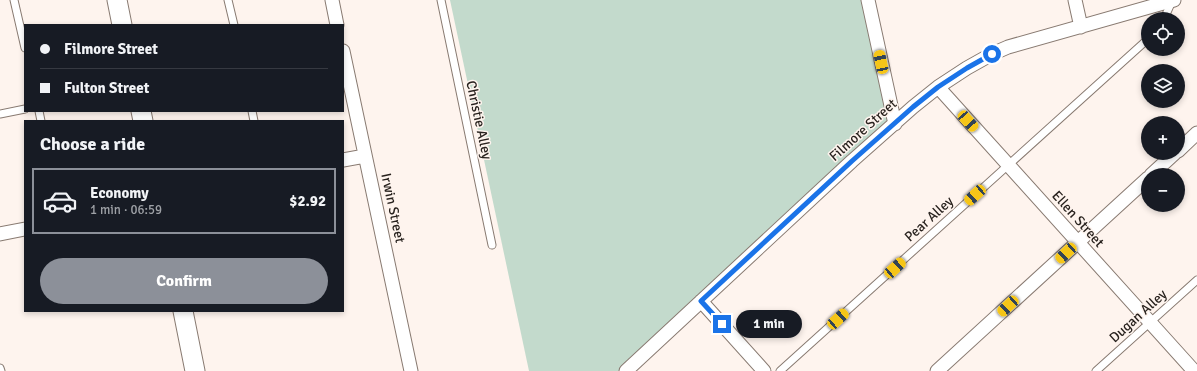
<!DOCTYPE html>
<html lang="en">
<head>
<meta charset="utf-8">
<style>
  body { margin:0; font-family:Signika,sans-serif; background:#242831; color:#f1f3f6; height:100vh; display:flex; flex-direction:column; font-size:15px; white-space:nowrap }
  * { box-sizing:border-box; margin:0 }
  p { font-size:13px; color:#9ea1a6 }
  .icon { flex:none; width:22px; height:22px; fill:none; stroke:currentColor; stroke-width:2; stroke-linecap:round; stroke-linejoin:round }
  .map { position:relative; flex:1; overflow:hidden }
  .details { position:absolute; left:24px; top:120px; width:320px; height:192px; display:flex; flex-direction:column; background:#171b24; border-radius:0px; box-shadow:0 2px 6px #0003 }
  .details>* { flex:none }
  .hud { position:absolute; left:24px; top:24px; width:320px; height:88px; border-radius:0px; box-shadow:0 2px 6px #0003; display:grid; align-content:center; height:88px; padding:0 16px; background:#171b24 }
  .controls { position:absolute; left:1141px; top:12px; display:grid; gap:8px }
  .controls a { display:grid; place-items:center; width:44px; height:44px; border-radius:50%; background:#171b24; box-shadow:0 2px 6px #0003; font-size:20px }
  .end { position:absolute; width:18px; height:18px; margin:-9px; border:5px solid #1a73e8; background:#fff; box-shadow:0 0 0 2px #fff }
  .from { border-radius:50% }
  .bubble { position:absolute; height:28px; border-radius:14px; background:#171b24; box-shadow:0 2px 6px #0003; font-size:13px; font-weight:700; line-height:28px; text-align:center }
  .car { position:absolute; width:12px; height:24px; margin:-12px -6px; border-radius:5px; box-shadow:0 0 3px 1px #0007; background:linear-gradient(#f5c518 24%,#345 0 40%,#f5c518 0 76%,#345 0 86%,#f5c518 0) }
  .hud b { display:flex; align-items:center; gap:14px; height:38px; font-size:15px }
  .hud b+b { border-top:1px solid #363941 }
  .hud i { width:10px; height:10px; background:#f1f3f6 }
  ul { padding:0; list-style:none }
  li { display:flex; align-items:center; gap:12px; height:66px; margin:0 8px 6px; padding:0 8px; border:2px solid transparent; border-radius:0px }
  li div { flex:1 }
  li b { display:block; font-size:15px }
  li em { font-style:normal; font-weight:700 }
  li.selected { border-color:#8c9099 }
  li>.icon { width:36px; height:36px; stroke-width:1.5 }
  h2 { padding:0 16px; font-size:18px; line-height:48px }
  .action { display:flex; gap:8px; margin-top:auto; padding:8px 16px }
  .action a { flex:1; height:46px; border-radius:24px; background:#8c9099; color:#fff; font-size:16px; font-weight:700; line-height:46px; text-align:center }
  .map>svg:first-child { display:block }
</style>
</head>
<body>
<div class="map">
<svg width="1197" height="371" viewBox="0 0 1197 371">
  <rect width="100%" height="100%" fill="#fef4ee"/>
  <path fill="#c3dacc" d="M450 0H870L897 116 623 371H529Z"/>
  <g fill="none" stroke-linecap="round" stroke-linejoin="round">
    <g stroke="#887a71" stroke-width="9">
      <path id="lane" d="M14 0 25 48
        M228 0 234 25
        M441 0 492 245
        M1164 19 1172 1
        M39 111 41 121
        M252 111 254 121
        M0 114 25 109
        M0 368 1 371
        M780 371 1148 39
        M1096 371 1197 280"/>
    </g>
    <g stroke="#887a71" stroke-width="15">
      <path id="street" d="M332 0 337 25
        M868 0 895 124
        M1075 0 1081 27
        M343 51 411 371
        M938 87 1194 371
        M1178 151 1197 133
        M343 160 365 156
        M1151 175 1175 153
        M0 234 25 229
        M701 301 764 371
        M626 371 852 161 913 107 938 87 967 68 992 54 1008 47 1174 0
        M937 371 1148 178"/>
    </g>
    <g stroke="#887a71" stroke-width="21">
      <path id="secondary" d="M117 0 122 25
        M141 111 143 121
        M183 311 195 371"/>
    </g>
    <use href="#lane" stroke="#fff" stroke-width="7"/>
    <use href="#street" stroke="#fff" stroke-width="13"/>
    <use href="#secondary" stroke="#fff" stroke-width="19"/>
  </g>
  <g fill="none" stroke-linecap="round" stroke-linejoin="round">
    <path stroke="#1a73e8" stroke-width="5" d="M722 324 701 301 852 161 913 107 938 87 967 68 992 54"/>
  </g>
  <g text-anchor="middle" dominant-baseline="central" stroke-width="3" stroke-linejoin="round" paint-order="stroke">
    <g font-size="14" fill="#28221e" stroke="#fef4ee">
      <text transform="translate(479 120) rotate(78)">Christie Alley</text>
      <text transform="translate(863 130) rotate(-42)">Filmore Street</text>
      <text transform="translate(393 208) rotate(78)">Irwin Street</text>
      <text transform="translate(929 219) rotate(-42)">Pear Alley</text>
      <text transform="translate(1078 219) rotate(48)">Ellen Street</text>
      <text transform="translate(1138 316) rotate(-42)">Dugan Alley</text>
    </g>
  </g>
</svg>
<div class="controls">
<a><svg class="icon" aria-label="locate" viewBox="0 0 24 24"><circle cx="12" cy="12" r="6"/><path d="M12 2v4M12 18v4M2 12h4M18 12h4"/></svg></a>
<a><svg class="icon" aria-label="layers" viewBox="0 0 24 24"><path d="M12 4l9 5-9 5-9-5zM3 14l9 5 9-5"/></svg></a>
<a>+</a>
<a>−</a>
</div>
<i class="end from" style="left:992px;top:54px"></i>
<i class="end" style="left:722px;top:324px"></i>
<div class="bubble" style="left:736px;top:310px;width:66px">1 min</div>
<i class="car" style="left:881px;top:62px;rotate:348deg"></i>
<i class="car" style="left:968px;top:121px;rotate:138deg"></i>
<i class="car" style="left:975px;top:195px;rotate:228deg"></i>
<i class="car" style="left:1066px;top:253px;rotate:227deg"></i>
<i class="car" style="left:895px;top:268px;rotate:48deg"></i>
<i class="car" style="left:1008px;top:306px;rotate:227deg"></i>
<i class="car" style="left:838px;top:319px;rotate:48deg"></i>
<div class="hud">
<b><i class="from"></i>Filmore Street</b>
<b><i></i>Fulton Street</b>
</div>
<section class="details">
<h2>Choose a ride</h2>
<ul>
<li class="selected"><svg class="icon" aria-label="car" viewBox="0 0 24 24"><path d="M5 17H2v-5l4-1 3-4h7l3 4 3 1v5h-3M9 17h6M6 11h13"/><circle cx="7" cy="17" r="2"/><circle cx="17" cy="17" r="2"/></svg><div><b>Economy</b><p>1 min · 06:59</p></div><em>$2.92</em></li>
</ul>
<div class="action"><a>Confirm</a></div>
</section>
</div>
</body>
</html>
